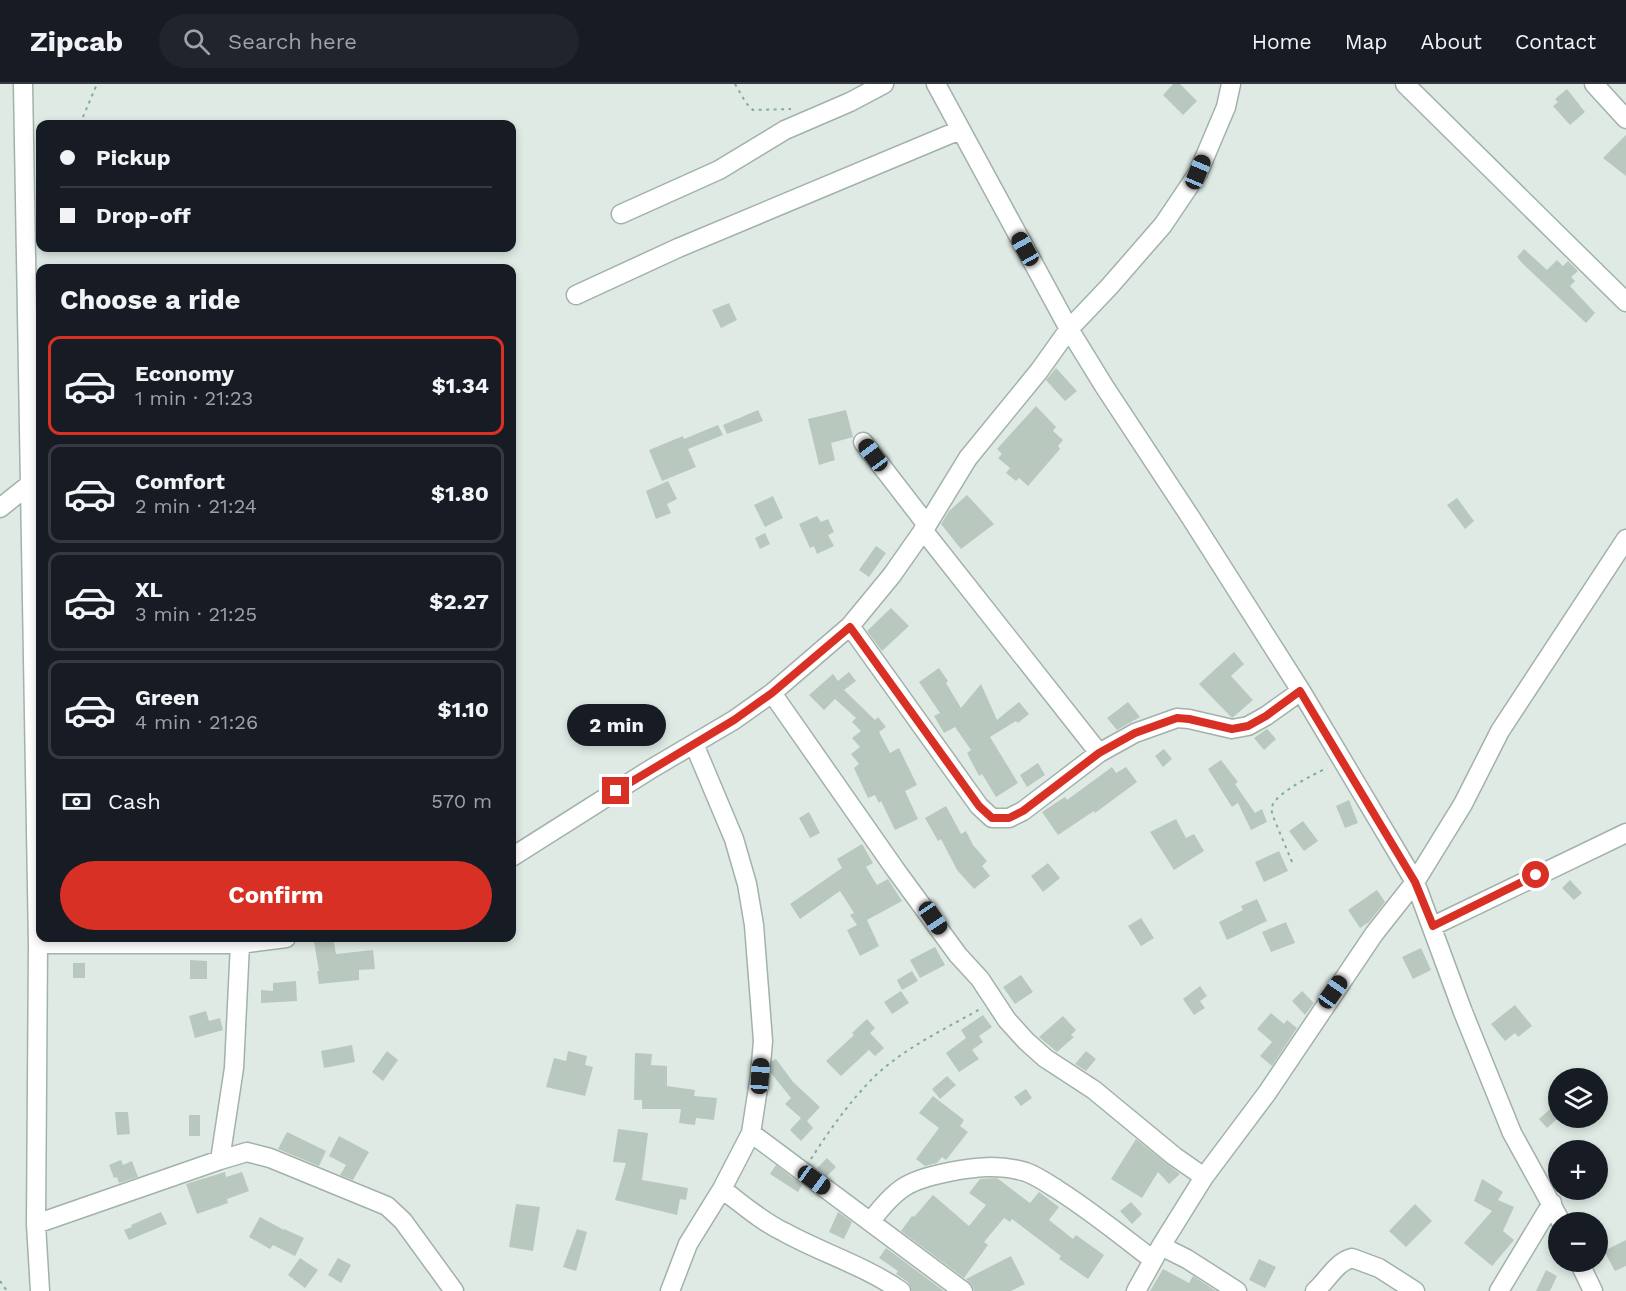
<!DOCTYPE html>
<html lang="en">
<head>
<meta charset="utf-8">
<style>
  body { margin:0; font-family:"Work Sans",sans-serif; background:#20242c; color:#f1f3f6; height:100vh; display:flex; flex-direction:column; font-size:22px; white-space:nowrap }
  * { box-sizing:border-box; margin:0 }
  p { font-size:20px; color:#9ea1a6 }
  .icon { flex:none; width:33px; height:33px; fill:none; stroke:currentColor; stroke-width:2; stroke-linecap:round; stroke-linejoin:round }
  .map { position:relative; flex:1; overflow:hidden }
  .side { position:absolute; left:36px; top:180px; width:480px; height:678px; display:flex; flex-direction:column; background:#171b24; border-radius:12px; box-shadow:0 3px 9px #0003 }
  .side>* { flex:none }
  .hud { position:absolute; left:36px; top:36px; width:480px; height:132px; border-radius:12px; box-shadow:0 3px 9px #0003; display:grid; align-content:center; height:132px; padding:0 24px; background:#171b24 }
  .tools { position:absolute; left:1548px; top:984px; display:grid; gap:12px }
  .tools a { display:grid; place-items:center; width:60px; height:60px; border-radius:50%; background:#171b24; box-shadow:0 3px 9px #0003; font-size:30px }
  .end { position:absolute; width:27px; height:27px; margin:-14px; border:8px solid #d93025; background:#fff; box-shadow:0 0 0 3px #fff }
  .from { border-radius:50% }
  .bubble { position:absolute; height:42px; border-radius:21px; background:#171b24; box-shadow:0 3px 9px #0003; font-size:20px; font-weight:700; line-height:42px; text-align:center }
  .car { position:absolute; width:18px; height:36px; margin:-18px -9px; border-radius:8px; box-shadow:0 0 4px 2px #0007; background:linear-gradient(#222 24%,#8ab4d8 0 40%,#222 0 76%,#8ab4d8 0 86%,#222 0) }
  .hud b { display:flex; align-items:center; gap:21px; height:57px; font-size:22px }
  .hud b+b { border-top:2px solid #363941 }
  .hud i { width:15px; height:15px; background:#f1f3f6 }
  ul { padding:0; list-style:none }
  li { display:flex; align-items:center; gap:18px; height:99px; margin:0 12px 9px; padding:0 12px; border:3px solid #363941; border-radius:12px }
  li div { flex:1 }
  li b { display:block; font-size:22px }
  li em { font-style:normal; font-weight:700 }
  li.active { border-color:#d93025 }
  li>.icon { width:54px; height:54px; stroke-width:1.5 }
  h2 { padding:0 24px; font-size:27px; line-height:72px }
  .pay { display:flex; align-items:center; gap:15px; height:66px; padding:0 24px; font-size:22px }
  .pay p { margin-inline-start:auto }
  .primary-button { display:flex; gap:12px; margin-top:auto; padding:12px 24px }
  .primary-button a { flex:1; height:69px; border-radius:36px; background:#d93025; color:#fff; font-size:24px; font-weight:700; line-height:69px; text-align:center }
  header { display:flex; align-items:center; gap:36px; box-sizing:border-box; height:84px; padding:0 30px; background:#171b24; border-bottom:2px solid #363941 }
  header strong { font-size:28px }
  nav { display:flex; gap:33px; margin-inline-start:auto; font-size:21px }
  .search { width:420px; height:54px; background:#20242c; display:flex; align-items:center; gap:15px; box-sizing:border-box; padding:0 21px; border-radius:33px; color:#9ea1a6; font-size:22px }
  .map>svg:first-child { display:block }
</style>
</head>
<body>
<header>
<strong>Zipcab</strong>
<div class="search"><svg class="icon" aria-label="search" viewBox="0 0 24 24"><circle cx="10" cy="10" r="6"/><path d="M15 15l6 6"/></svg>Search here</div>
<nav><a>Home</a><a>Map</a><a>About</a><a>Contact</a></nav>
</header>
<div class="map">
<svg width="1626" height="1207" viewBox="0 0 1626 1207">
  <rect width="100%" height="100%" fill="#dfeae4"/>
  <path fill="#b8c8bf" d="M1173 0H1180L1197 17 1183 31 1163 11Z
    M1567 5 1585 28 1570 41 1553 22 1558 18 1555 15Z
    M1626 51V92L1603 74Z
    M1524 165 1547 186 1557 176 1563 182 1568 177 1578 187 1571 193 1575 197 1570 202 1595 229 1586 239 1522 179 1517 173Z
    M729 219 737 236 721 244 712 226Z
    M1056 284 1077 307 1065 317 1046 296Z
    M1036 322 1056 343 1053 347 1063 356 1058 362 1060 365 1028 402 1019 394 1016 397 1006 389 1010 384 998 374 1002 370 997 365Z
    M758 326 763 337 727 350 723 341Z
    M846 326 853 353 831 359 835 376 819 381 808 335Z
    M718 341 723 351 688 365 696 383 662 397 649 366 683 352 684 355Z
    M668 397 677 415 667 420 671 429 656 435 646 407Z
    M967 411 994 440 961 465 941 440 949 427Z
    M773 412 783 434 765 443 754 421Z
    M1457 414 1474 437 1465 445 1447 421Z
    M817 432 821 438 828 435 834 448 828 451 834 462 817 470 814 462 810 464 799 440Z
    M765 449 770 460 760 465 755 454Z
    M876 462 886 469 869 493 859 486Z
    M891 524 909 542 882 567 867 547Z
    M1234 568 1244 580 1231 592 1253 616 1232 634 1199 600Z
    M939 584 948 597 946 599 961 624 981 600 997 636 1019 618 1029 630 1018 639 1016 637 990 653 1018 699 996 713 982 690 979 692 967 669 971 666 955 643 944 649 934 632 940 629 919 598Z
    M849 588 856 597 844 606 875 636 878 633 886 643 879 648 890 669 899 664 917 701 905 707 918 735 895 746 881 717 879 719 875 711 868 714 854 684 859 680 851 670 860 663 852 654 861 647 852 638 856 634 835 615 824 626 809 611 833 590 838 597Z
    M1128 618 1140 633 1117 646 1107 634Z
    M1267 645 1276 655 1264 666 1254 654Z
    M1164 665 1172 675 1163 683 1155 672Z
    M1221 676 1238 698 1235 700 1255 729 1262 725 1267 738 1251 746 1238 719 1232 723 1208 685Z
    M1038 679 1045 691 1027 703 1020 691Z
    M1112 683 1116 689 1126 683 1137 698 1095 729 1094 727 1058 751 1042 728 1065 713 1067 716Z
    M1349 716 1358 739 1345 744 1336 722Z
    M946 722 961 750 966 747 973 761 987 777 982 782 990 792 974 805 957 786 941 755 938 757 925 734Z
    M809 728 820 749 810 754 799 734Z
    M1176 735 1186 754 1194 750 1204 767 1174 786 1150 748Z
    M1303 737 1318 757 1304 767 1289 747Z
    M862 760 873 779 866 783 877 801 888 795 902 817 867 836 879 862 860 872 847 846 857 841 850 831 854 829 840 807 800 835 790 820 842 784 837 775Z
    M1279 767 1288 787 1264 798 1255 778Z
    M1048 779 1060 794 1043 808 1031 792Z
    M1570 796 1582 809 1574 816 1562 804Z
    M1377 806 1385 818 1369 838 1360 844 1348 826Z
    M1257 815 1267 837 1227 856 1219 838 1243 826 1241 822Z
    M1141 834 1154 854 1141 862 1128 842Z
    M1286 838 1295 859 1271 868 1262 848Z
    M333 854 336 870 373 866 375 885 359 886V896L319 900 317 887H319L314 858Z
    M935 863 945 881 920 894 910 876Z
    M1421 864 1431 886 1413 895 1402 873Z
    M190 876 207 877V895H190Z
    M73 879H85V894H73Z
    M912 887 918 897 902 906 897 896Z
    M1021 891 1033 908 1015 920 1003 903Z
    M296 897 297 917 261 919V906L273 907V899Z
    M1200 902 1207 912 1200 917 1205 924 1194 931 1183 915Z
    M901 907 909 919 892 930 884 918Z
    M1302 907 1314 919 1305 931 1292 917Z
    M1515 921 1532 942 1518 953 1515 949 1505 957 1491 940Z
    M206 927 209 937 220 934 223 946 195 954 189 932Z
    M1271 929 1284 940 1287 936 1297 944 1272 982 1260 972 1272 958 1257 945Z
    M983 931 992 943 979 952 983 958 972 966 979 975 959 988 946 969 966 954 961 946Z
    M1063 932 1076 946 1071 951 1074 953 1057 968 1039 953Z
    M867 935 875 944 870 949 884 964 875 972 869 966 841 992 826 977 854 951 852 949Z
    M352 961 355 978 324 984 321 967Z
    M387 967 398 976 383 997 372 988Z
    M568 967 587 972 585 981 593 983 585 1012 546 1003 554 974 566 977Z
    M1086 967 1096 975 1086 987 1075 980Z
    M635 969 652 970 651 981 667 982V1002L695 1006 694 1012 717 1014 714 1036 696 1034 695 1041 679 1039 681 1025H642V1016H634Z
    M776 975 793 998 820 1023 807 1037 813 1044 801 1057 790 1046 801 1034 785 1020 791 1014 771 989 772 977Z
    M947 992 956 1001 940 1015 932 1005Z
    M1026 1005 1032 1014 1021 1022 1014 1013Z
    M933 1012 964 1036 960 1042 968 1048 946 1076 942 1073 937 1079 925 1082 916 1075 939 1044 919 1029Z
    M1558 1018V1034L1547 1044 1539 1035Z
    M115 1028H128L130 1050 117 1051Z
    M189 1031H200V1052H189Z
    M618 1045 648 1049 642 1096 688 1104 686 1116 680 1115 677 1131 615 1116 626 1079 613 1078Z
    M287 1048 326 1067 319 1082 278 1065Z
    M339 1052 369 1068 353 1096 340 1091 346 1081 329 1072Z
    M1136 1055 1180 1090 1169 1100 1158 1088 1142 1114 1111 1095Z
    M827 1074 836 1083 827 1092 817 1084Z
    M121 1076 123 1081 132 1077 138 1093 119 1099 117 1093 114 1094 109 1081Z
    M776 1081 802 1101 798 1108 770 1090Z
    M225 1088 226 1093 242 1088 249 1107 227 1115 228 1119 197 1130 186 1100Z
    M997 1094 1030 1119 1039 1108 1059 1123 1049 1136 1073 1155 1076 1151 1104 1171 1088 1195 1059 1175 1061 1172 1012 1135 1010 1138 1004 1134 984 1158 988 1161 964 1194 901 1147 912 1132 914 1133 933 1111 969 1142 986 1121 969 1109 980 1095Z
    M1482 1095 1503 1108 1498 1116 1514 1123 1503 1147 1514 1156 1492 1182 1464 1159 1492 1127 1474 1117Z
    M1131 1118 1142 1130 1132 1140 1120 1127Z
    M516 1120 540 1123 533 1167 509 1163Z
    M1415 1120 1432 1137 1406 1163 1389 1147Z
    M161 1128 167 1140 129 1156 124 1146 132 1143 131 1141Z
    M838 1128 852 1138 844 1155 829 1148Z
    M260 1133 284 1146V1145L304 1154 295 1172 273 1161 270 1165 249 1153Z
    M577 1145 587 1148 576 1187 563 1183Z
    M1626 1156V1182L1615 1187 1604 1167Z
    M886 1164 944 1207H912L908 1198 896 1190 898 1187 879 1174Z
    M1011 1172 1025 1200 1011 1207H974L973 1202 966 1195Z
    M300 1174 318 1186 305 1204 288 1191Z
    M338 1174 351 1181 341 1199 328 1191Z
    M1259 1175 1276 1183 1265 1204 1249 1196Z
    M1163 1185 1189 1199 1193 1192 1216 1207H1150Z
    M1546 1186 1557 1192 1550 1207H1536Z"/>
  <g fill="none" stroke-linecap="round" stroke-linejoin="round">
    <g stroke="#a2b2aa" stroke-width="21">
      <path id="minor" d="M23 0 38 860 36 1140 40 1207
        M936 0 1069 245 1104 302 1191 434 1301 607 1415 798 1463 928 1512 1049 1561 1138
        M1405 0 1626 218
        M1594 0 1626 35
        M621 130 719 86 785 46 850 18 884 0
        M576 211 678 164 960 46
        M863 358 927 441
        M0 424 30 400
        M923 446 1099 669
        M850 542 979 722 992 734H1009L1023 727 1099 669 1135 649 1177 634 1189 635 1232 645 1248 642 1266 632 1301 607
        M772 609 895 785 958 871 980 895 1007 936 1026 957 1045 974 1094 1006 1174 1072 1204 1093
        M512 773 651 685 734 636 772 609 850 542 892 491 927 441 968 374 1039 287 1069 245 1109 203 1163 141 1198 89 1226 23 1231 0
        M1433 842 1626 749
        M38 860H240L286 854
        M751 1049 963 1207
        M220 1076 234 984 240 860
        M722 1105C742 1120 761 1137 784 1148 822 1169 865 1182 901 1207
        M871 1137C896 1104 908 1096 949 1088 974 1083 1000 1080 1026 1088 1037 1092 1047 1099 1058 1106 1091 1127 1122 1152 1153 1176
        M36 1140 220 1076 247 1068 270 1074 387 1122 403 1137 454 1207
        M1161 1162 1187 1175 1237 1207
        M1579 1178 1593 1207
        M670 1207 688 1160 722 1105 751 1049 760 991 763 957 754 841 747 800 734 755 694 660
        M1136 1207 1161 1162 1204 1093 1267 1009 1374 850 1415 798 1463 720 1500 647 1626 455
        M1315 1207C1327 1197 1336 1178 1352 1174L1379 1184 1415 1207
        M1499 1207 1552 1119"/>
    </g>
    <path stroke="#80ad99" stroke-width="2" stroke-dasharray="3 4.5" stroke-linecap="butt" d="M735 0 746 19 753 26 791 25
      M80 40 97 0
      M1292 778 1272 730C1272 726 1271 724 1273 720 1279 708 1314 690 1327 684
      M811 1075C830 1045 851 1016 876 991 906 963 947 944 982 924
      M0 1197 7 1207"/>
    <use href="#minor" stroke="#fff" stroke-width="18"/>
  </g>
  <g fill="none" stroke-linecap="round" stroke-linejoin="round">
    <path stroke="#d93025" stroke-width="8" d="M616 707 734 636 772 609 850 543 979 722 992 734H1009L1023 727 1099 669 1135 649 1177 634 1189 635 1232 645 1248 642 1266 632 1300 607 1415 798 1433 842 1536 791"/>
  </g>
</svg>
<div class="tools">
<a><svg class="icon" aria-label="layers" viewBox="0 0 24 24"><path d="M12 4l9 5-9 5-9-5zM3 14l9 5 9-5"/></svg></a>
<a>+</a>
<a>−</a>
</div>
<i class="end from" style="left:1536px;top:791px"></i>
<i class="end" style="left:616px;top:707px"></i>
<div class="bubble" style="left:567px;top:620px;width:99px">2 min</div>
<i class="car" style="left:1198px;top:88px;rotate:23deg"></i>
<i class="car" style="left:1025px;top:165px;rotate:331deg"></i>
<i class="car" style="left:873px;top:371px;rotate:323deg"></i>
<i class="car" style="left:933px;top:834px;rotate:146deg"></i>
<i class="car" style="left:1333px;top:908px;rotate:35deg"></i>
<i class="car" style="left:760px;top:992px;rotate:4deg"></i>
<i class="car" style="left:814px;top:1096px;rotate:126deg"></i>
<div class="hud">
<b><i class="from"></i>Pickup</b>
<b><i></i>Drop-off</b>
</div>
<section class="side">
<h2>Choose a ride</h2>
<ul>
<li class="active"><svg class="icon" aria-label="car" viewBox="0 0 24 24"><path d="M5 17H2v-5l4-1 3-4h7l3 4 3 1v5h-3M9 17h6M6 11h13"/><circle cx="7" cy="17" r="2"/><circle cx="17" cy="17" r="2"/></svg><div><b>Economy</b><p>1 min · 21:23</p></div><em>$1.34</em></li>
<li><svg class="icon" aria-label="car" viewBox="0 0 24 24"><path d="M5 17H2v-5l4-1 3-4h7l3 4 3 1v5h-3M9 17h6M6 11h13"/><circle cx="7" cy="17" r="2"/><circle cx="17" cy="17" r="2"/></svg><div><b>Comfort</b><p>2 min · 21:24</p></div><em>$1.80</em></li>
<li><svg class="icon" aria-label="car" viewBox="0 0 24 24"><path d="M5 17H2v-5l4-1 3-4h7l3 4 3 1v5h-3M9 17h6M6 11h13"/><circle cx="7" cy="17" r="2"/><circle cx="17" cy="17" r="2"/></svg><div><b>XL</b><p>3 min · 21:25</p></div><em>$2.27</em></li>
<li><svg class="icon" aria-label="car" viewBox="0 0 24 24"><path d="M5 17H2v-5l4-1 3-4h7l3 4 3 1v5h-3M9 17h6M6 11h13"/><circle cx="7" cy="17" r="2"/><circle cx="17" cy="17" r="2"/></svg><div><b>Green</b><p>4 min · 21:26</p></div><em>$1.10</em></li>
</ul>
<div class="pay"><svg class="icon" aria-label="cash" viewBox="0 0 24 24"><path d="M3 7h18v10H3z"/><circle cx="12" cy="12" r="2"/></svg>Cash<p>570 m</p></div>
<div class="primary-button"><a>Confirm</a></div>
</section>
</div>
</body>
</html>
